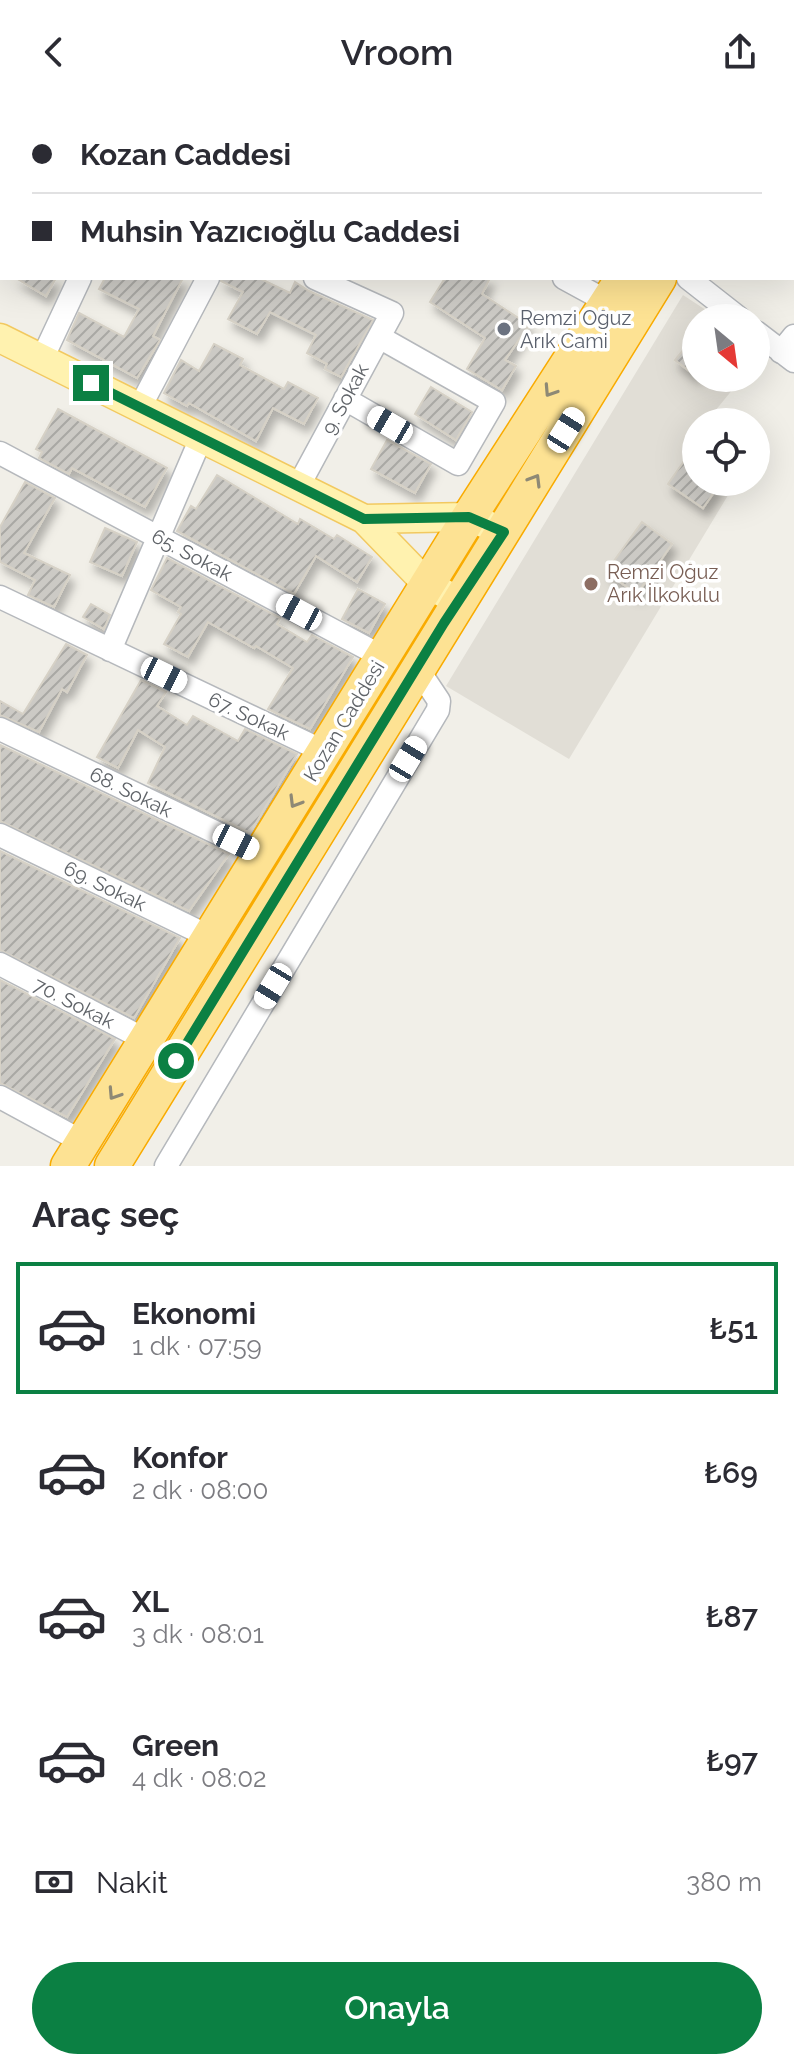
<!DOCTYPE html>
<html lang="tr">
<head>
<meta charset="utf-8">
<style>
  body { margin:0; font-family:Raleway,sans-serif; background:#f2f2f3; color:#2b2b33; height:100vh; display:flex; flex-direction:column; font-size:30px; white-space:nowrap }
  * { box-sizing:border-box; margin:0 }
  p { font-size:26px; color:#7c7c81 }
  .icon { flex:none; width:44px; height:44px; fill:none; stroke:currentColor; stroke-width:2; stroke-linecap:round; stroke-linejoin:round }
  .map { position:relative; height:1062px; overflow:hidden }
  .side { display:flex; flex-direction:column; background:#fff; flex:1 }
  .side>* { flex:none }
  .top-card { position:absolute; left:0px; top:0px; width:794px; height:176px; box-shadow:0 8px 32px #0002; display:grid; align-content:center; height:176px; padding:0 32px; background:#fff }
  .needle { width:52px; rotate:151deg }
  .fabs { position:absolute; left:682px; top:200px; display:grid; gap:16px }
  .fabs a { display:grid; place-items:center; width:88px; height:88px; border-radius:50%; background:#fff; box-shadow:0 8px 32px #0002; font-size:40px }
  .end { position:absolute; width:36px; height:36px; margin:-18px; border:10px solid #0b8043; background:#fff; box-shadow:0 0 0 4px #fff }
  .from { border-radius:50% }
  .car { position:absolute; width:24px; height:48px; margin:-24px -12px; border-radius:10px; box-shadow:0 0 6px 2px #0007; background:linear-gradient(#fff 24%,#345 0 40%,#fff 0 76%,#345 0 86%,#fff 0) }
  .top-card b { display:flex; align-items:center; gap:28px; height:76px; font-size:30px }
  .top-card b+b { border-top:2px solid #e1e1e2 }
  .top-card i { width:20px; height:20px; background:#2b2b33 }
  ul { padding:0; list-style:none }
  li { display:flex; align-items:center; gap:24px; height:132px; margin:0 16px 12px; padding:0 16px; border:4px solid transparent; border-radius:0px }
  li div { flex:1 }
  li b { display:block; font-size:30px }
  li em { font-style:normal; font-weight:600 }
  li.on { border-color:#0b8043 }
  li>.icon { width:72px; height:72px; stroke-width:1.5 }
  h2 { padding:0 32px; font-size:36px; line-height:96px }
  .pay { display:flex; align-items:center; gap:20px; height:88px; padding:0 32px; font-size:30px }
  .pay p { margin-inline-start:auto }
  .button { display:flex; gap:16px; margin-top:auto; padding:16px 32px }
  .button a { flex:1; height:92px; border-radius:48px; background:#0b8043; color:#fff; font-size:32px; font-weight:600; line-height:92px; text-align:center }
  header { display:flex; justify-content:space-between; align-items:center; height:104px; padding:0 32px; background:#fff; font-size:36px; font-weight:600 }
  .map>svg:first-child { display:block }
</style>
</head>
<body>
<header><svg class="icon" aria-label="back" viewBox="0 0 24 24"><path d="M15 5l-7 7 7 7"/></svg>Vroom<svg class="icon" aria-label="share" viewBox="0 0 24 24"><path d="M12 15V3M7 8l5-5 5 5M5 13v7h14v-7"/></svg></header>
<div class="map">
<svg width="794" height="1062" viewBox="0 0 794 1062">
  <defs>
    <pattern id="building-hatch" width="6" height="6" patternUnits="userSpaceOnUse" patternTransform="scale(2)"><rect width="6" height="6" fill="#cccac5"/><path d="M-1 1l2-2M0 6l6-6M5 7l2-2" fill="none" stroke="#a9a8a4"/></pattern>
    <filter id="shadow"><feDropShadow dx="4.5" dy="8" stdDeviation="4" flood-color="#0004"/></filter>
  </defs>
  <rect width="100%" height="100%" fill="#f1efe8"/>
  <path fill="#e1ded6" d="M683 191 718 214H696V274H742L706 318H696V378H736L569 655 446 582Z"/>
  <path fill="url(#building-hatch)" stroke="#d6d1c6" stroke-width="2" filter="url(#shadow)" d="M16 174H56L46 192Z
    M105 174H183L153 232 160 236 137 274 67 236 79 209 124 233 139 205 99 185Z
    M222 174H259L290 189 295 178 309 187 373 216 341 273 325 265 327 260 307 249 316 231 270 208 257 230 228 215 243 188 221 177Z
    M445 174H490L482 190 529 221 505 256 516 262 502 286 467 265 485 234 430 198Z
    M696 230V272L675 256Z
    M214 240 243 255 240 261 284 285 288 278 318 294 304 320 273 304 256 337 189 299 187 302 164 289 181 256 199 267Z
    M431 283 472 308 456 336 415 310Z
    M58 305 167 364 145 403 72 364 69 370 39 354 42 348 36 345Z
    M387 336 431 360 415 389 371 365Z
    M696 340V378H721L703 404 668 380Z
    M217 371 298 420 300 415 334 435 337 431 372 453 357 478 316 452 294 490 177 427 191 402 196 405Z
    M25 378 55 394 24 449 70 471 54 503 28 491 35 476 0 458V423Z
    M642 418 672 440 637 490 606 468Z
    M105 424 137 438 122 472 90 458Z
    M167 454 280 514 277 520 307 538 312 531 353 553 310 625 268 605 293 564 256 542 254 544 208 518 188 553 164 540 181 510 178 508 181 503 151 486Z
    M358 485 385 500 369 529 342 515Z
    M91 500 110 511 104 525 83 513Z
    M66 540 87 551 67 588 62 585 39 628 0 611V597L23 610Z
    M141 576 166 588 157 602 187 621 193 612 238 637 245 625 297 650 250 729 148 679 165 643 138 626 118 664 97 653Z
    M0 641 229 750 189 807 0 717Z
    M0 747 180 834 134 914 0 846Z
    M0 876 115 935 67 1013 0 979Z"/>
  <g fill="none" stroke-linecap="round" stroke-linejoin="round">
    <g stroke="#b5b8bc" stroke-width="25">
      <path id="minor" d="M241 0 245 2
        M476 0 479 2
        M668 0 671 2
        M29 2 30 0
        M0 80 2 77
        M564 174 608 198
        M688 174 739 214
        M756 228 794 257
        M781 248 794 232
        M42 255 80 174
        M345 295 458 360 494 298 379 233
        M140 303 208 174
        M0 349 383 553
        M299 381 392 209 315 174
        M0 493 325 648
        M110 546 201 334
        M0 625 263 751
        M0 731 210 833
        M0 860 148 937
        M0 993 83 1038
        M166 1062 438 606 439 597 417 564"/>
    </g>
    <g stroke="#f2c960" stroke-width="31">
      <path id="major" d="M0 234 364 415 427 480 458 497
        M364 415 469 413 504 428"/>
    </g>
    <g stroke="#f9ab00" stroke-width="37">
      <path id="highway" d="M731 2 732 0
        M771 2 772 0
        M68 1062 469 413 623 174
        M112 1062 659 174"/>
    </g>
    <use href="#minor" stroke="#fff" stroke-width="22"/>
    <use href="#major" stroke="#fff2af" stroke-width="28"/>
    <use href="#highway" stroke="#fde293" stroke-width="34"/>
  </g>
  <defs><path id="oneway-chevron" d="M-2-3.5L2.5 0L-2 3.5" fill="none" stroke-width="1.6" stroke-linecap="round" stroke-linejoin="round" transform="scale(2)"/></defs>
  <g stroke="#8e8975">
    <use href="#oneway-chevron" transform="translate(550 287) rotate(123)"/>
    <use href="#oneway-chevron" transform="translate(535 376) rotate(-59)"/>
    <use href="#oneway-chevron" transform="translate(295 698) rotate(121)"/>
    <use href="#oneway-chevron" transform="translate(114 990) rotate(123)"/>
  </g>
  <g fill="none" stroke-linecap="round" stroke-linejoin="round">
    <path stroke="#0b8043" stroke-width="10" d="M91 279 364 415 469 413 504 428 444 519 176 957"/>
  </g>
  <circle fill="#6b7280" stroke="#fff" stroke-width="3" cx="504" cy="225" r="8"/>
  <circle fill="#8d6e63" stroke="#fff" stroke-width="3" cx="591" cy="480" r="8"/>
  <g text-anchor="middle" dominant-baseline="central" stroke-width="7" stroke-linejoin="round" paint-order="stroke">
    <g font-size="20" fill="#5b616d" stroke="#fff" text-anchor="start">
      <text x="520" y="214">Remzi Oğuz<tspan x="520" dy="23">Arık Cami</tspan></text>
    </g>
    <g font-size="20" fill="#5f6368" stroke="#fff">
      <text transform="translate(345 295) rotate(-62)">9. Sokak</text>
      <text transform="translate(192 451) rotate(28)">65. Sokak</text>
      <text transform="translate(249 612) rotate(25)">67. Sokak</text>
      <text transform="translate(344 617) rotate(-59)">Kozan Caddesi</text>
      <text transform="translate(131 688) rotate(26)">68. Sokak</text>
      <text transform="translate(105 782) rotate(26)">69. Sokak</text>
      <text transform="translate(74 899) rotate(27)">70. Sokak</text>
    </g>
    <g font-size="20" fill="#785e54" stroke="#fff" text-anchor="start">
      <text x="607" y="468">Remzi Oğuz<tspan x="607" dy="23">Arık İlkokulu</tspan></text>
    </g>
  </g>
</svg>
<div class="fabs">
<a><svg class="needle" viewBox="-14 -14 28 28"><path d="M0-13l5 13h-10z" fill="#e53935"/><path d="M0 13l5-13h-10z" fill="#7c7c81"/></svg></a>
<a><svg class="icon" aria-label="locate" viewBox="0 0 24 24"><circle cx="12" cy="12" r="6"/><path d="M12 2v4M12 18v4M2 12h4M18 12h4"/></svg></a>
</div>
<i class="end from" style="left:176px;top:957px"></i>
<i class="end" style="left:91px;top:279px"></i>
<i class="car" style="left:390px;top:321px;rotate:300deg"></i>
<i class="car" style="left:566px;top:326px;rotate:32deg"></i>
<i class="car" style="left:299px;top:508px;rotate:298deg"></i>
<i class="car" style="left:164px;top:571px;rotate:116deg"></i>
<i class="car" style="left:408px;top:655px;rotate:31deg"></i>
<i class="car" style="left:236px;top:738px;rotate:116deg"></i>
<i class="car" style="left:273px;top:882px;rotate:211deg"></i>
<div class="top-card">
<b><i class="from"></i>Kozan Caddesi</b>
<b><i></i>Muhsin Yazıcıoğlu Caddesi</b>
</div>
</div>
<section class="side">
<h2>Araç seç</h2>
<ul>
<li class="on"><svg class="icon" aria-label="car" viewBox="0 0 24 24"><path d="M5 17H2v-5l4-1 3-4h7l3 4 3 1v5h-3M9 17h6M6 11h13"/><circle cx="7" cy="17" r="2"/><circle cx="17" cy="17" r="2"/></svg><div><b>Ekonomi</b><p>1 dk · 07:59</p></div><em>₺51</em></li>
<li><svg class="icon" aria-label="car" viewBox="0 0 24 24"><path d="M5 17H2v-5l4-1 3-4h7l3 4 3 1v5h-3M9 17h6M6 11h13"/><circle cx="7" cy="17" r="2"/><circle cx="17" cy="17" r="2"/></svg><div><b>Konfor</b><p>2 dk · 08:00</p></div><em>₺69</em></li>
<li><svg class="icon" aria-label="car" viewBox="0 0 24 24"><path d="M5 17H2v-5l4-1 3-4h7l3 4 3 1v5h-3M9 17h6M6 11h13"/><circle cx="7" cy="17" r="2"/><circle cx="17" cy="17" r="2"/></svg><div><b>XL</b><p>3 dk · 08:01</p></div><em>₺87</em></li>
<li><svg class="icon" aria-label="car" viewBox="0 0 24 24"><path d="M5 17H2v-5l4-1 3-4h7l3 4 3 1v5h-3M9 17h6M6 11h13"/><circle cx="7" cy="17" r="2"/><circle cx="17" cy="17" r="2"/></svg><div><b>Green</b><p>4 dk · 08:02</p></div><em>₺97</em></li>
</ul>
<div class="pay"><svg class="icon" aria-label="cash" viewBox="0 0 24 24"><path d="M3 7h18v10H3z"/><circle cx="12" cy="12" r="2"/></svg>Nakit<p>380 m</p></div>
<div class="button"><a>Onayla</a></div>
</section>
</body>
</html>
